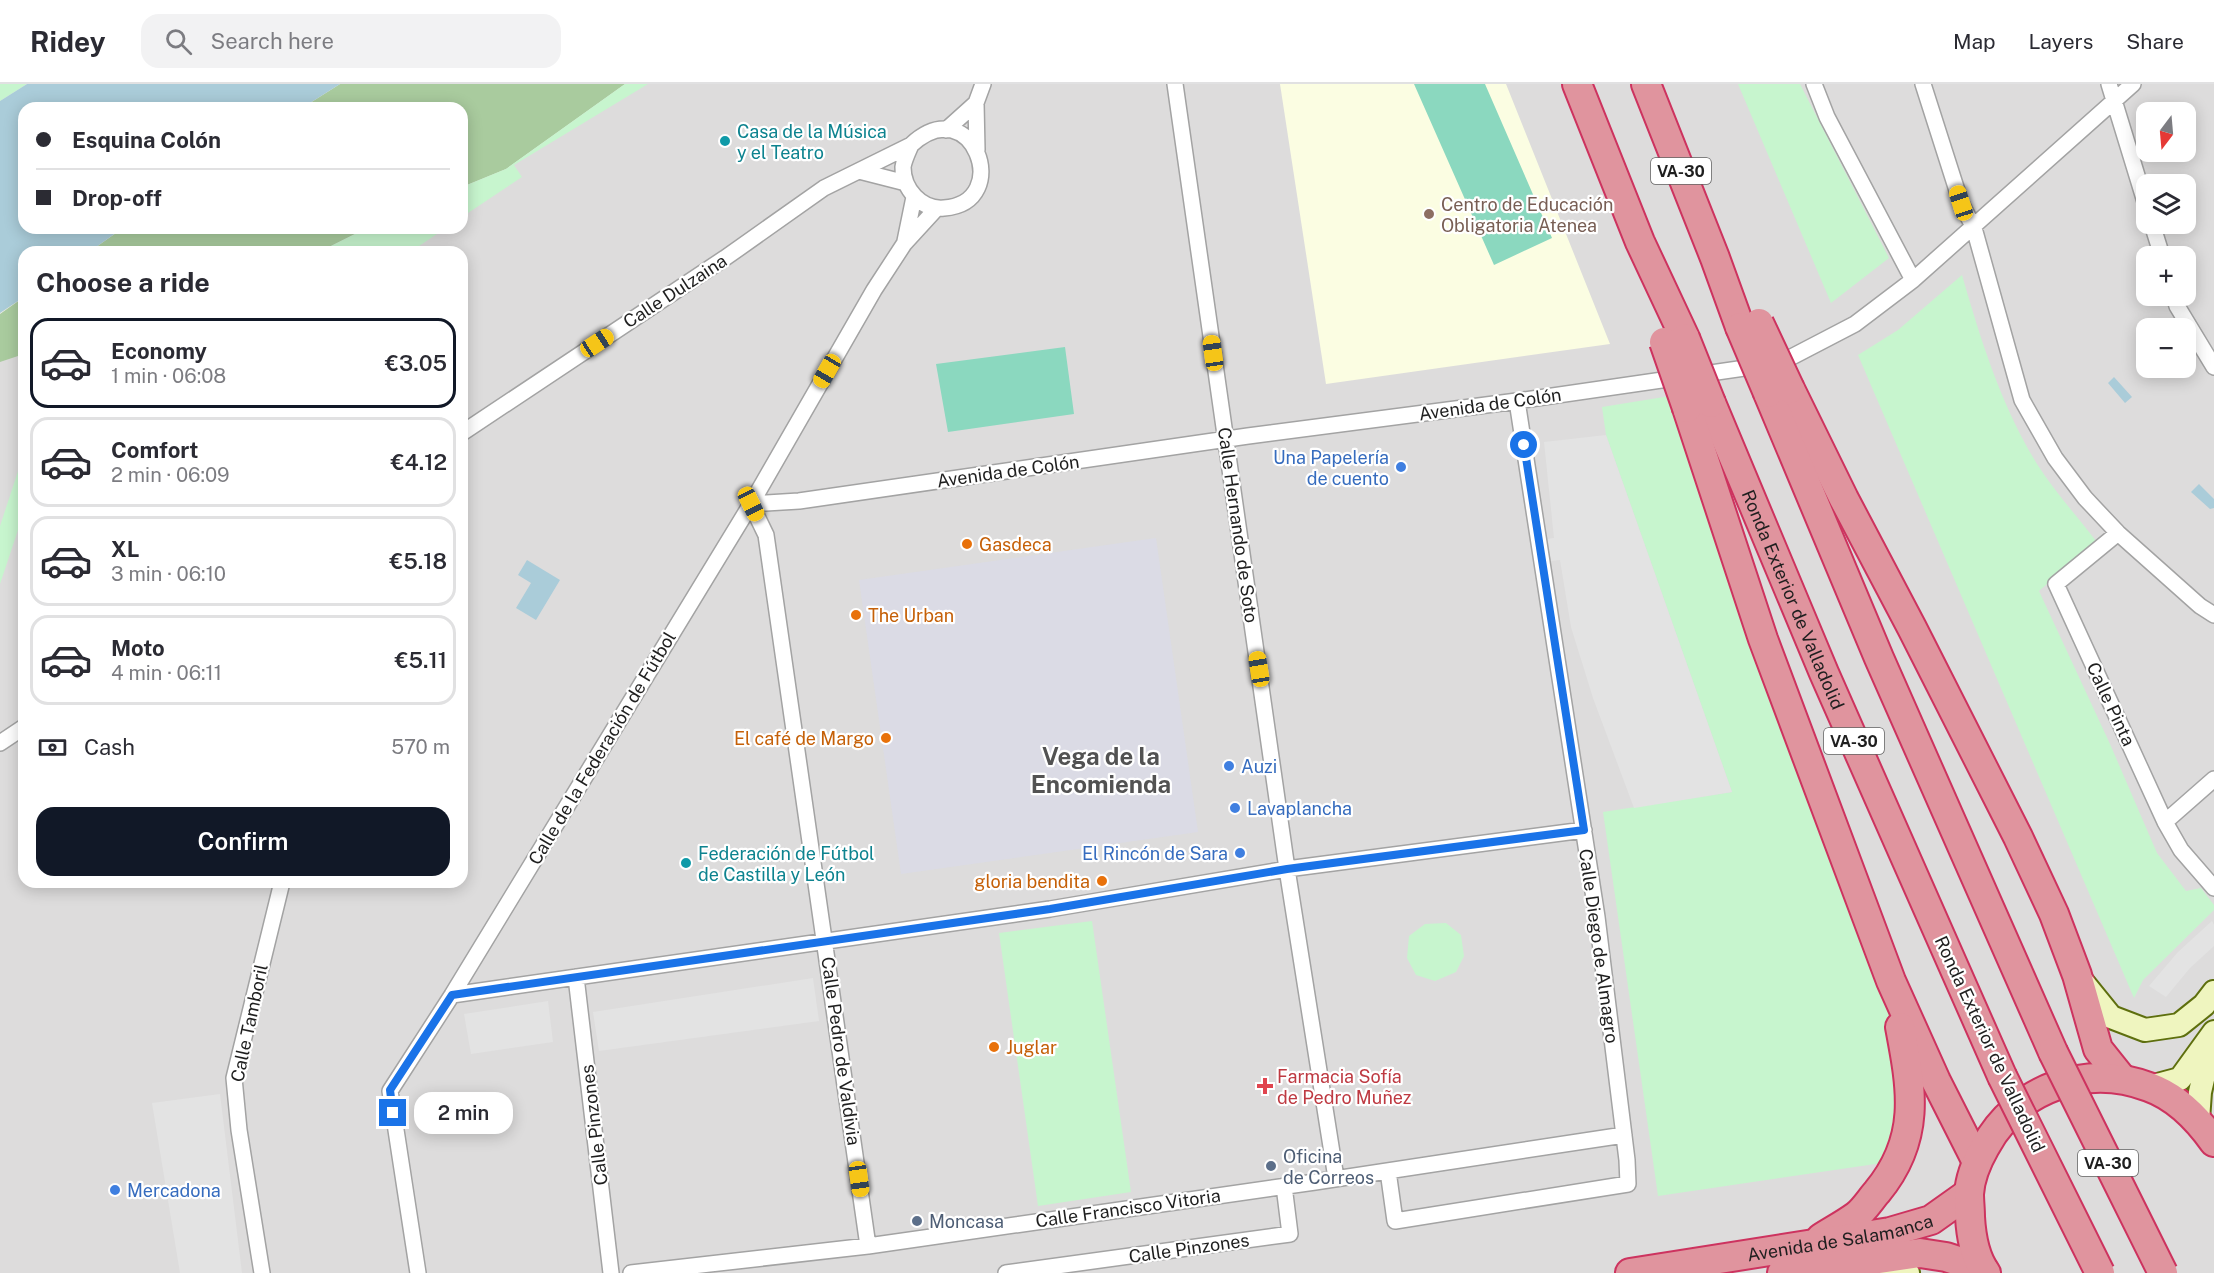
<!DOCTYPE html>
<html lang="en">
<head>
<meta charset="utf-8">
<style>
  body { margin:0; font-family:"Public Sans",sans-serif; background:#f2f2f3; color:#2b2b33; height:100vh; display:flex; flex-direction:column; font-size:22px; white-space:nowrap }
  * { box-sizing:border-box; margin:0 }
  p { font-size:20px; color:#7c7c81 }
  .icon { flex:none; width:33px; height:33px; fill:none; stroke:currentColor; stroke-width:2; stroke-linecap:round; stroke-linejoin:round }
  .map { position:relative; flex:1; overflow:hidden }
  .panel { position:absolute; left:18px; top:162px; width:450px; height:642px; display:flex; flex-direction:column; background:#fff; border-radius:18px; box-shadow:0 3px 15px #0003 }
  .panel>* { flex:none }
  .hud { position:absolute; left:18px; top:18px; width:450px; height:132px; border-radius:18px; box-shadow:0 3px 15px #0003; display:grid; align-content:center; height:132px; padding:0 18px; background:#fff }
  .needle { width:39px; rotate:196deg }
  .buttons { position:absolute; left:2136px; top:18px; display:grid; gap:12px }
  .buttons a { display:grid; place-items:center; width:60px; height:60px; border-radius:12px; background:#fff; box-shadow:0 3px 15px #0003; font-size:30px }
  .end { position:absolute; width:27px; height:27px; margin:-14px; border:8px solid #1a73e8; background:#fff; box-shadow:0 0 0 3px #fff }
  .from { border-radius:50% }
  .bubble { position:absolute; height:42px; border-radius:18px; background:#fff; box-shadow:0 3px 15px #0003; font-size:20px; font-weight:600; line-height:42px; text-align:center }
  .car { position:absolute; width:18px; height:36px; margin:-18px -9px; border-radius:8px; box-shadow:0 0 4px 2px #0007; background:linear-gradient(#f5c518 24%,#345 0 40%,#f5c518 0 76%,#345 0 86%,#f5c518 0) }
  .hud b { display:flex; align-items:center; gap:21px; height:57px; font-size:22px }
  .hud b+b { border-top:2px solid #e1e1e2 }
  .hud i { width:15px; height:15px; background:#2b2b33 }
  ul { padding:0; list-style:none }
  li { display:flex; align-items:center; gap:18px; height:90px; margin:0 12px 9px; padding:0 6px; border:3px solid #e1e1e2; border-radius:18px }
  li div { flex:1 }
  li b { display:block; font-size:22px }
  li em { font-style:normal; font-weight:600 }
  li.current { border-color:#111827 }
  li>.icon { width:54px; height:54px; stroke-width:1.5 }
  h2 { padding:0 18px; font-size:27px; line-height:72px }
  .pay { display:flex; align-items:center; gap:15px; height:66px; padding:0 18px; font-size:22px }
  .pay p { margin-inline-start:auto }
  .cta { display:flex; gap:12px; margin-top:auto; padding:12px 18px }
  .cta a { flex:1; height:69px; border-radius:18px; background:#111827; color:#fff; font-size:24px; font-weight:600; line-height:69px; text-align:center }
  header { display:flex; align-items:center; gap:36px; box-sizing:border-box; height:84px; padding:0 30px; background:#fff; border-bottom:2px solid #e1e1e2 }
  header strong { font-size:28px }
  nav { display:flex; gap:33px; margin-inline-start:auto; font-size:21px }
  .search { width:420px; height:54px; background:#f2f2f3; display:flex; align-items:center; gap:15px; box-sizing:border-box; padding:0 21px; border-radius:18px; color:#7c7c81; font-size:22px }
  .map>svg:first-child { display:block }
</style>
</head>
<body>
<header>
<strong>Ridey</strong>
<div class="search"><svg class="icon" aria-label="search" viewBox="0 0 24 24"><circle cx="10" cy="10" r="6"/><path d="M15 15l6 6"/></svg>Search here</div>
<nav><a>Map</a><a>Layers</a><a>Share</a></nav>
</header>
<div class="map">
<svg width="2214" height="1189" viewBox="0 0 2214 1189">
  <rect width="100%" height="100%" fill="#efede6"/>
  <path fill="#dddcdc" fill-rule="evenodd" d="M625 0H2214V1189H0V277L24 268V798H462V168H287L351 144H462V102L506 85ZM2146 28H2186V68H2146ZM2146 100H2186V140H2146ZM2146 172H2186V212H2146ZM2146 244H2186V284H2146Z"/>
  <path fill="#fbfde2" d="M1280 0H1506L1610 260 1326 300Z"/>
  <path fill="#a9cb9e" d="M340 0H625L506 85 462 103V24H302Z
    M123 144H367L319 168H89Z
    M24 213V270L0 278V230Z"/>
  <path fill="#c7f5ce" d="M0 0H27L0 17Z
    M625 0H648L514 81 522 93 462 133V103L506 85Z
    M1738 0H1800L1889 174 1831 219Z
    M367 144H446L410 168H319Z
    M1962 191C1981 257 2001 321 2037 380 2054 407 2077 432 2096 457L2039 507 2110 660 2157 769 2186 807 2201 804 2214 821V826L2143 896 2134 914 1858 271 1898 246Z
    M1670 312 1883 898 1902 985 1889 1078 1658 1112 1603 728 1732 708 1606 351 1602 323Z
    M24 369V428L0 500V442Z
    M1092 837 1131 1108 1038 1122 999 849Z
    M1446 839 1461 851 1464 872 1456 888 1435 897 1416 891 1407 874 1409 852 1425 840Z"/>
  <path fill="#8bd8bf" d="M1414 0H1485L1552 154 1494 181Z
    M1065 263 1074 330 948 348 936 280Z"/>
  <path fill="#e3e3e3" d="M1606 351 1732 708 1634 724 1593 614 1571 543 1560 476 1551 477 1549 468 1547 455 1554 454 1544 358Z
    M2212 837 2214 841V862L2190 884 2166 913 2149 902 2178 868Z
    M813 894 819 937 599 967 593 928Z
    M548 917 553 958 471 970 464 930Z
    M220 1010 242 1189H180L152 1019Z"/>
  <path fill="#dbdbe5" d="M1156 454 1198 748 901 790 859 496Z"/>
  <path fill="#aaccd9" d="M27 0H340L302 24H24V144H123L89 168H24V213L0 229V17Z
    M2114 293 2132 313 2125 319 2108 299Z
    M2199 400 2214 415V424L2210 425 2191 408Z
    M527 476 560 496 536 536 516 524 531 499 518 491Z"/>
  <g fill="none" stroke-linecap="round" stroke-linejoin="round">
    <g stroke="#a3a3a3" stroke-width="18">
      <path id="street" d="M1175 0 1287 785 1336 1094
        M1814 0 1827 33 1913 196
        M1923 0 1961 119 1974 144 2022 316 2055 374 2085 414 2118 449 2200 522 2214 531
        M2109 0 2146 121
        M946 46 976 19
        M977 66 976 19 983 0
        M859 87 906 99
        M2152 140 2162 172
        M905 157 914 113
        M2174 212 2177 222 2214 283
        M462 349 725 174 824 104 911 61C972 4 1015 119 944 124 921 126 903 105 903 83 904 76 908 68 911 61
        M751 420 799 417 1248 352 1517 317 1780 279 1855 240 1913 196 2133 0
        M751 420 766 451 868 1162
        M2118 449 2056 500 2165 738 2181 766 2214 804
        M0 659 24 643
        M2165 738 2214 695
        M576 893 611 1189
        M452 911 1050 825 1287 785 1584 746
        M1388 1087 1395 1137 1628 1100 1627 1076 1597 833 1517 317
        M262 1189 239 1046 234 994 282 798
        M418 1189 390 1007 452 911 751 420 874 206 904 160 937 124
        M631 1189 868 1162 1315 1098 1624 1051
        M1006 1189 1290 1150 1284 1102"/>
    </g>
    <g stroke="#5e6f0e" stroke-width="26">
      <path id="secondary" d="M2081 896 2111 933 2145 946 2179 941 2204 921 2214 908
        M2150 1003 2180 995 2214 948
        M2198 1036 2200 1008 2211 961
        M1874 1175 1908 1189"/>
    </g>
    <g stroke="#cd335f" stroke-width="32">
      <g id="highway">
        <path d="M1577 0 1640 158 1685 254"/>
        <path d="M1646 0 1715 174 1740 243"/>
        <path d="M1790 305 1844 415 1912 544 2018 753 2054 830 2077 891 2098 965 2122 995"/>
        <path d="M1768 309 1879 574 2053 968"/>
        <path id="s1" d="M1711 319 1824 589 2002 992"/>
        <path d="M1687 324 1763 555 1891 897 1936 997 1977 1078"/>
        <path d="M1821 1154C1832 1147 1845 1140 1856 1132 1864 1126 1870 1116 1877 1108 1921 1055 1912 1006 1900 943"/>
        <path id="s2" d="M1630 1189 1890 1148 1931 1136 1969 1109"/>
        <path d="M1782 1189 1920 1169 1946 1173 1983 1185"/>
        <path d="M1986 1189C1975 1174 1971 1150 1970 1133 1970 1125 1969 1117 1969 1110 1970 1093 1977 1077 1985 1063 2017 1004 2086 979 2149 1003 2177 1013 2197 1034 2214 1058"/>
      </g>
    </g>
    <use href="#street" stroke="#fff" stroke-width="15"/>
    <use href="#secondary" stroke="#eff5bf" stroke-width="22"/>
    <use href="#highway" stroke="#e0949e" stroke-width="28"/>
    <g stroke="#cd335f" stroke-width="32" stroke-linecap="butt">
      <path id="highway-bridge" d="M1759 239 1790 305
        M1740 243 1768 309
        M1685 254 1711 319
        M1664 258 1687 324
        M2053 968 2163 1189
        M2002 992 2100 1189"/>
    </g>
    <use href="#highway-bridge" stroke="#e0949e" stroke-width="28"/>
  </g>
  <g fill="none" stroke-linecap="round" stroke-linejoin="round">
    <path stroke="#1a73e8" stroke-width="8" d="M393 1029 390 1006 452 911 1050 825 1287 785 1584 746 1524 361"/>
  </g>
  <g fill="#0f9aa8" stroke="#fff" stroke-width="2">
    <circle cx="725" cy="57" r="6"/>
    <circle cx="686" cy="779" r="6"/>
  </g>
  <circle fill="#8d6e63" stroke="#fff" stroke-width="2" cx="1429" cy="130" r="6"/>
  <g fill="#3f7fe0" stroke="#fff" stroke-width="2">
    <circle cx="1401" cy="383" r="6"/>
    <circle cx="1229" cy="682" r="6"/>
    <circle cx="1235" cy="724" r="6"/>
    <circle cx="1240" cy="769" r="6"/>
    <circle cx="115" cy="1106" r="6"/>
  </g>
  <g fill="#e8710a" stroke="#fff" stroke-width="2">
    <circle cx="967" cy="460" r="6"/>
    <circle cx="856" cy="531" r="6"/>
    <circle cx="886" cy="654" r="6"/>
    <circle cx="1102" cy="797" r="6"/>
    <circle cx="994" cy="963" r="6"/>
  </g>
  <path fill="#e0444e" stroke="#fff" stroke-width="2" d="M1262 993h6v6h6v6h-6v6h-6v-6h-6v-6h6z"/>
  <g fill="#5c6f8a" stroke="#fff" stroke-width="2">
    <circle cx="1271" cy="1082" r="6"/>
    <circle cx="917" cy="1137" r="6"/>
  </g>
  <g text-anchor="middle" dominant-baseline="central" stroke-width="4.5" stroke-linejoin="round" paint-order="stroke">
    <g fill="#fff" stroke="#626262" stroke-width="1.5">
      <rect x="1651" y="74" width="60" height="26" rx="4.5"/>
      <rect x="1824" y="644" width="60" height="26" rx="4.5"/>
      <rect x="2078" y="1066" width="60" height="26" rx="4.5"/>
    </g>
    <g font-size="16" font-weight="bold" fill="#1f1f1f">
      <text x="1681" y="87">VA-30</text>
      <text x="1854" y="657">VA-30</text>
      <text x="2108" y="1079">VA-30</text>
    </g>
    <g font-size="18" fill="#0d838f" stroke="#fff" text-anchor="start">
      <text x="737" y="47">Casa de la Música<tspan x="737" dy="21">y el Teatro</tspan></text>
      <text x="698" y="769">Federación de Fútbol<tspan x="698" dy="21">de Castilla y León</tspan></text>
    </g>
    <g font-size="18" fill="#785e54" stroke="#fff" text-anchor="start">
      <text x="1441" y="120">Centro de Educación<tspan x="1441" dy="21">Obligatoria Atenea</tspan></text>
    </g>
    <g font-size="18" fill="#1f1f1f" stroke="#fff">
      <text transform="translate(675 207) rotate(-33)">Calle Dulzaina</text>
      <text transform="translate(1490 320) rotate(-8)">Avenida de Colón</text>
      <text transform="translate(1008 387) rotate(-8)">Avenida de Colón</text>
      <text transform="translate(1238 441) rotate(82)">Calle Hernando de Soto</text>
      <text stroke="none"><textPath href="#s1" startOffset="213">Ronda Exterior de Valladolid</textPath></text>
      <text transform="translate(2111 620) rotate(65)">Calle Pinta</text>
      <text transform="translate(602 664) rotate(-59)">Calle de la Federación de Fútbol</text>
      <text transform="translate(1599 862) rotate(82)">Calle Diego de Almagro</text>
      <text transform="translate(249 939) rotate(-78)">Calle Tamboril</text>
      <text transform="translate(1990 960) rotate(65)">Ronda Exterior de Valladolid</text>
      <text transform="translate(841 967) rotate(82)">Calle Pedro de Valdivia</text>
      <text transform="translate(594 1041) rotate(-97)">Calle Pinzones</text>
      <text transform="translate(1128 1124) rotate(-8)">Calle Francisco Vitoria</text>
      <text stroke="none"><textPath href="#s2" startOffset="213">Avenida de Salamanca</textPath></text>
      <text transform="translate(1189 1164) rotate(-8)">Calle Pinzones</text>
    </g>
    <g font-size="18" fill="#366cbe" stroke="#fff" text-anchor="start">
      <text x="1389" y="373" text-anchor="end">Una Papelería<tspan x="1389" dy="21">de cuento</tspan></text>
      <text x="1241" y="682">Auzi</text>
      <text x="1247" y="724">Lavaplancha</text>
      <text x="1228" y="769" text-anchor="end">El Rincón de Sara</text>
      <text x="127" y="1106">Mercadona</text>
    </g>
    <g font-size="18" fill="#c56008" stroke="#fff" text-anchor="start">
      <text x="979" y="460">Gasdeca</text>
      <text x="868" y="531">The Urban</text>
      <text x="874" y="654" text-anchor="end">El café de Margo</text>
      <text x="1090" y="797" text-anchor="end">gloria bendita</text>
      <text x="1006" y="963">Juglar</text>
    </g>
    <g font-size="18" fill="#be3a42" stroke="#fff" text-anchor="start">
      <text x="1277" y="992">Farmacia Sofía<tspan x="1277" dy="21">de Pedro Muñez</tspan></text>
    </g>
    <g font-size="18" fill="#4e5e75" stroke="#fff" text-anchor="start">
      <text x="1283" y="1072">Oficina<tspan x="1283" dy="21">de Correos</tspan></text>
      <text x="929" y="1137">Moncasa</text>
    </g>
    <g font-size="24" font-weight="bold" fill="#525252" stroke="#fff">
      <text x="1101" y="672">Vega de la<tspan x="1101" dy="28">Encomienda</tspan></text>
    </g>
  </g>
</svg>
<div class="buttons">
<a><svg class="needle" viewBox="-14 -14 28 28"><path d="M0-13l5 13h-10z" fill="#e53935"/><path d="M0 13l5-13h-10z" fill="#7c7c81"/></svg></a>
<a><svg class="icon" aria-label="layers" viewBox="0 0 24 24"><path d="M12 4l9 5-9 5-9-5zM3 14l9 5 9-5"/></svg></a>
<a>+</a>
<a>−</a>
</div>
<i class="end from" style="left:1524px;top:361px"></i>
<i class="end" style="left:393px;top:1029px"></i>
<div class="bubble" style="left:414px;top:1008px;width:99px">2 min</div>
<i class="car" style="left:1961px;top:119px;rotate:342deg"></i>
<i class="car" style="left:597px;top:259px;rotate:57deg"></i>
<i class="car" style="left:1213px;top:269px;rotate:352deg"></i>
<i class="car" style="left:827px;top:287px;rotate:210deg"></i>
<i class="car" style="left:751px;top:420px;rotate:154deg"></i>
<i class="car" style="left:1259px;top:585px;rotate:351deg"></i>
<i class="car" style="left:859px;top:1095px;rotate:172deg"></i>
<div class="hud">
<b><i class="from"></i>Esquina Colón</b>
<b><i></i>Drop-off</b>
</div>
<section class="panel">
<h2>Choose a ride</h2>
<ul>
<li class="current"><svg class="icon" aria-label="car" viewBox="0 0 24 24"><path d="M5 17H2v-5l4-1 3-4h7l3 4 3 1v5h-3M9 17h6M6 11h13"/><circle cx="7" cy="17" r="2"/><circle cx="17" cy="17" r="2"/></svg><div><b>Economy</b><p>1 min · 06:08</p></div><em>€3.05</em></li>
<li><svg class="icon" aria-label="car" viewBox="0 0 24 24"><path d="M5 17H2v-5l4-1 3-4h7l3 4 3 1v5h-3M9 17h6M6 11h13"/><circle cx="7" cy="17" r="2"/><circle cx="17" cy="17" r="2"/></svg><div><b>Comfort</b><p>2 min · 06:09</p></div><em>€4.12</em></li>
<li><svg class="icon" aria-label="car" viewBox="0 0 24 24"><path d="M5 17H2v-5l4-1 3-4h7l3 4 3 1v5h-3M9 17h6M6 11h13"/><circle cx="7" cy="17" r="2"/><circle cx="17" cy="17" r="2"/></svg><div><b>XL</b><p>3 min · 06:10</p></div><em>€5.18</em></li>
<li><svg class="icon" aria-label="car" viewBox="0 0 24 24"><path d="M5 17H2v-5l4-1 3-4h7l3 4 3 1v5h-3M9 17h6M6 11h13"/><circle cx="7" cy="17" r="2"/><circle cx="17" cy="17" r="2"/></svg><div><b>Moto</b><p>4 min · 06:11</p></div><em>€5.11</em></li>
</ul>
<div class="pay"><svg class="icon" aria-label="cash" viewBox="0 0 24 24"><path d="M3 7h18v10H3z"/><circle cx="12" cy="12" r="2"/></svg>Cash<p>570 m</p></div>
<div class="cta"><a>Confirm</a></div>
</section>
</div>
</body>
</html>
